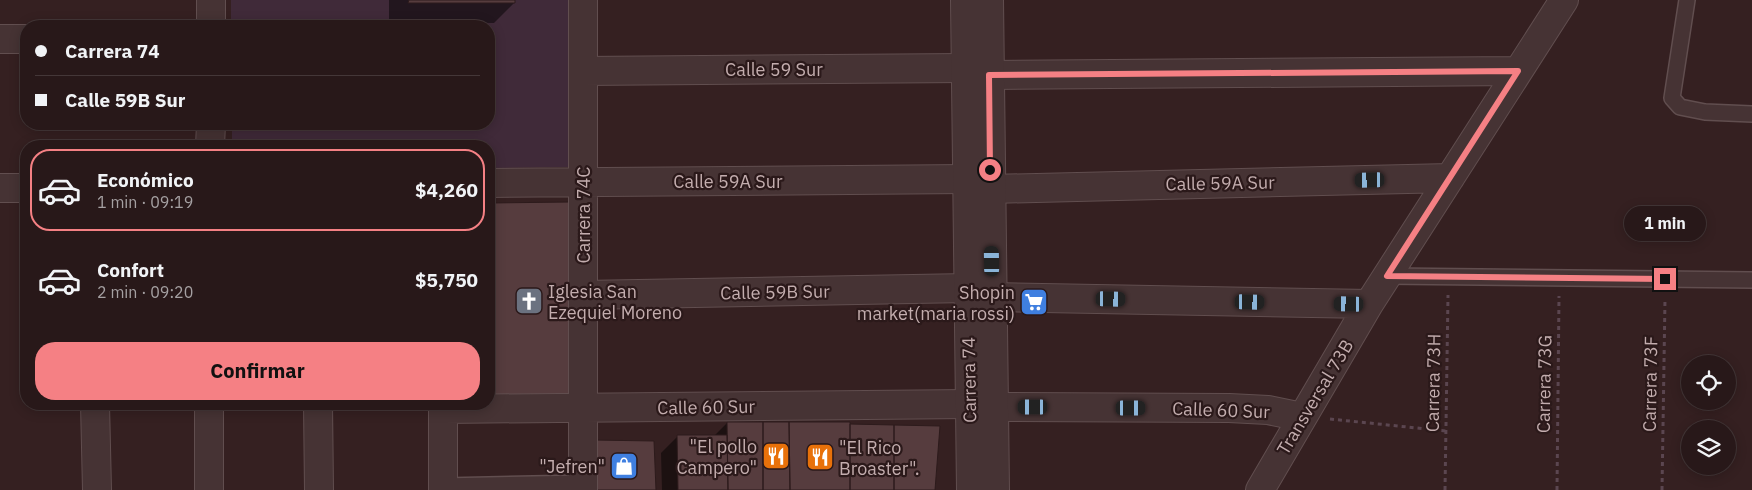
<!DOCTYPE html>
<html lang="es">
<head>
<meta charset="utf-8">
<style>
  body { margin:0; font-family:"IBM Plex Sans",sans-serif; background:#302122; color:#f1f3f6; height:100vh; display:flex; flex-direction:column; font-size:19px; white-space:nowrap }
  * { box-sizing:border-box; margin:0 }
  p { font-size:16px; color:#a5a0a2 }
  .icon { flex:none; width:28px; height:28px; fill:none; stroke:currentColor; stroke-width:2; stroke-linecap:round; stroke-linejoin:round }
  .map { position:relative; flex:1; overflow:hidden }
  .drawer { position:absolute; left:20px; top:140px; width:475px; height:270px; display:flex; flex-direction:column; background:#281819; border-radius:20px; box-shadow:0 2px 12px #0003,0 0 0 1px #443738 }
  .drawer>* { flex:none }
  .hud { position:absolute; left:20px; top:20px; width:475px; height:110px; border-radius:20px; box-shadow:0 2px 12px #0003,0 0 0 1px #443738; display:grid; align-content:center; height:110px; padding:0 15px; background:#281819 }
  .controls { position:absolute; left:1681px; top:355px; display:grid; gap:10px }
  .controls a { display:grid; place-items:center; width:55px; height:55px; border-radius:50%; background:#281819; box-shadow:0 2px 12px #0003,0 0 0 1px #443738; font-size:25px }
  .end { position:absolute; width:22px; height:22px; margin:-11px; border:6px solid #f58084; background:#111; box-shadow:0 0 0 2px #111 }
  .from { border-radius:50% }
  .bubble { position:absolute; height:35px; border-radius:18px; background:#281819; box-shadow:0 2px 12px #0003,0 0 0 1px #443738; font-size:16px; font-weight:700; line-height:35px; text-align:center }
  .car { position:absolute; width:15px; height:30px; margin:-15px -8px; border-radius:6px; box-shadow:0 0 4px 1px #0007; background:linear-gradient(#222 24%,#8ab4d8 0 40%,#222 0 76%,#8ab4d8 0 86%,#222 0) }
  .hud b { display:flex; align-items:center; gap:18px; height:48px; font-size:19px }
  .hud b+b { border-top:1px solid #443738 }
  .hud i { width:12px; height:12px; background:#f1f3f6 }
  ul { padding:9px 0 0; list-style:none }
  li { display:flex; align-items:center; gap:15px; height:82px; margin:0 10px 8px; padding:0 5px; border:2px solid transparent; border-radius:20px }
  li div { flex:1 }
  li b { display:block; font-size:19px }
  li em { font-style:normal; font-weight:700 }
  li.on { border-color:#f58084 }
  li>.icon { width:45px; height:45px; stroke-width:1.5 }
  .button { display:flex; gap:10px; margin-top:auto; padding:10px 15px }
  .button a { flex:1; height:58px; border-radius:20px; background:#f58084; color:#111; font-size:20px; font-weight:700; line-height:58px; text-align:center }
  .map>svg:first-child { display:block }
</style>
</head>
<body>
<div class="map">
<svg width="1752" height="490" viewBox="0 0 1752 490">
  <rect width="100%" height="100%" fill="#352021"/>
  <path fill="#402a39" d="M231 0H568V167L489 168V146H232V124H489V26H231Z"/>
  <path fill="#0007" d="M389 0H514V3L494 23 389 22Z
    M489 204H568L489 404Z
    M727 423 850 424 939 427 934 490H662L661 453 678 436H714Z"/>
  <path fill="#563c3e" stroke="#2d1b1c" d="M409 0H515V3H408Z
    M570 202V399H489V203Z
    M727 422H763V490H728Z
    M763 422H789L790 490H763Z
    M789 422H850V490H790Z
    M850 424 894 425V490H850Z
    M894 425 940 426 935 490H894Z
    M677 435H727L728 490H678Z
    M593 440 654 441 656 490H592Z"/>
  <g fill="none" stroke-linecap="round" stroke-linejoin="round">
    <g stroke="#614e4f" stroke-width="18">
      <path id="service" d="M1687 0 1672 98 1680 107 1705 112 1752 114
        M1387 276 1752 280
        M443 486 583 483"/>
    </g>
    <g stroke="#614e4f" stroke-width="30">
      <path id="minor" d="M211 26V0
        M0 39H26
        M583 71 965 68
        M989 75 1518 71
        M210 146 211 124
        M489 183 967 179
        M0 188H26
        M991 189 1450 178
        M583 295 968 288
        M992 297 1369 304
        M95 404 97 490
        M318 404 319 490
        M443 404V490
        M994 407 1229 408 1268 410 1302 417
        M443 409 969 404
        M209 490V404
        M583 490V0
        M1260 490 1369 304 1564 0"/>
    </g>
    <g stroke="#614e4f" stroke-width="30">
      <path id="tertiary" d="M965 0 971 490
        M989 0 995 490"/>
    </g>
    <path stroke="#5b4650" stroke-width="3" stroke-dasharray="4 4" stroke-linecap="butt" d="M1330 419 1446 431
      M1445 490 1448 295
      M1557 490 1559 296
      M1662 490 1665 299"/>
    <use href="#service" stroke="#463334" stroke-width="15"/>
    <use href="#minor" stroke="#463334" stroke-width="28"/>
    <use href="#tertiary" stroke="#463334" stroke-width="28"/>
  </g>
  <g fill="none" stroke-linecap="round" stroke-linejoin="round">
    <path stroke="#f58084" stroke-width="6" d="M990 170 989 75 1518 71 1387 276 1665 279"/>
  </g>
  <defs>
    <g id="church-square" transform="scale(1.4375)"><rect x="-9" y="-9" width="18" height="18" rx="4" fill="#6b7280" stroke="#2b191a"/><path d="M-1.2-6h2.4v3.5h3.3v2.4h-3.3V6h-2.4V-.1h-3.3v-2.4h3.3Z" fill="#fff"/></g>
    <g id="supermarket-square" transform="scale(1.4375)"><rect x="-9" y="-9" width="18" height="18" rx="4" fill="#3f7fe0" stroke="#2b191a"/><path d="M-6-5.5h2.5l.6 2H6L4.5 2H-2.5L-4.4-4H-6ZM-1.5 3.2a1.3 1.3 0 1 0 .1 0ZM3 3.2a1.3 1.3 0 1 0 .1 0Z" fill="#fff"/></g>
    <g id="restaurant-square" transform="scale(1.4375)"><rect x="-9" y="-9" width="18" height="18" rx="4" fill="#e8710a" stroke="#2b191a"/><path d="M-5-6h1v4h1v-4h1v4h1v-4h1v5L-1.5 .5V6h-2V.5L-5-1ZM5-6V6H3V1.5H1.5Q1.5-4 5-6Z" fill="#fff"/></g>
    <g id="shop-square" transform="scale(1.4375)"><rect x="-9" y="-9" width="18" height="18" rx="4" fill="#3f7fe0" stroke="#2b191a"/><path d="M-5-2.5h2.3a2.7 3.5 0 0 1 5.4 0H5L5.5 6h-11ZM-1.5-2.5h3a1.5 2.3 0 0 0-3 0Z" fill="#fff"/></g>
  </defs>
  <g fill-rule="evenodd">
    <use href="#church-square" x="529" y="301"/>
    <use href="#supermarket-square" x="1034" y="302"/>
    <use href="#restaurant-square" x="776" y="456"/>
    <use href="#restaurant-square" x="820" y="457"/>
    <use href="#shop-square" x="624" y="466"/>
  </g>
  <g text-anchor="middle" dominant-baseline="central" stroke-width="4.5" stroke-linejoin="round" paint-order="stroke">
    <g font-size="18" fill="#c3adae" stroke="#2b191a">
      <text x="774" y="69">Calle 59 Sur</text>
      <text x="728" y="181">Calle 59A Sur</text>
      <text transform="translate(1220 183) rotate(-1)">Calle 59A Sur</text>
      <text transform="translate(583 215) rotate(-90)">Carrera 74C</text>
      <text transform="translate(775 292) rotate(-1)">Calle 59B Sur</text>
      <text transform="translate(969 380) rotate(-91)">Carrera 74</text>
      <text transform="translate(1433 383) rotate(-89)">Carrera 73H</text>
      <text transform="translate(1544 384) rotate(-89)">Carrera 73G</text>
      <text transform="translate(1650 384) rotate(-89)">Carrera 73F</text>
      <text transform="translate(1315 397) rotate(-59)">Transversal 73B</text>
      <text transform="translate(706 407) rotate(-1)">Calle 60 Sur</text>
      <text transform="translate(1221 410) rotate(2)">Calle 60 Sur</text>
    </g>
    <g font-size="18" fill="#c3adae" stroke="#2b191a" text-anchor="end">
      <text x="548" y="291" text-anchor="start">Iglesia San<tspan x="548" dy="21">Ezequiel Moreno</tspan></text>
      <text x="1015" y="292">Shopin<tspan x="1015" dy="21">market(maria rossi)</tspan></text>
      <text x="757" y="446">"El pollo<tspan x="757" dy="21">Campero"</tspan></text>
      <text x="839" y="447" text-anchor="start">"El Rico<tspan x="839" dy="21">Broaster".</tspan></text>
      <text x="605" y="466">"Jefren"</text>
    </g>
  </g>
</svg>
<div class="controls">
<a><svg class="icon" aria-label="locate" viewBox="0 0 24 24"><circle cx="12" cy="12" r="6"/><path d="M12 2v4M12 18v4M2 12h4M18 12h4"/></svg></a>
<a><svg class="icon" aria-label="layers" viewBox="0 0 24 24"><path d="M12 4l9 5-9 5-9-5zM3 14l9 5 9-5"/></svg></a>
</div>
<i class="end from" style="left:990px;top:170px"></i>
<i class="end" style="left:1665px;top:279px"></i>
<div class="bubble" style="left:1624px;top:206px;width:82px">1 min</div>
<i class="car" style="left:1370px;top:180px;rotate:269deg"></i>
<i class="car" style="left:992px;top:261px;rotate:359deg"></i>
<i class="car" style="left:1111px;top:299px;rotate:91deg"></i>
<i class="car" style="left:1250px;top:302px;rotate:91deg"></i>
<i class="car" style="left:1349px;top:304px;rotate:271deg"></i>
<i class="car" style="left:1033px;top:407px;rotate:270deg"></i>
<i class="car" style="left:1131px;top:408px;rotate:90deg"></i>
<div class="hud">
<b><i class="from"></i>Carrera 74</b>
<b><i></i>Calle 59B Sur</b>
</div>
<section class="drawer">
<ul>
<li class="on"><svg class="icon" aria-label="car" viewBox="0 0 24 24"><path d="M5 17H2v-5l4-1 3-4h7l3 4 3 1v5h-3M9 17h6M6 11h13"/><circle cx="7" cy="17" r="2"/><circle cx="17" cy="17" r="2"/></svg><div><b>Económico</b><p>1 min · 09:19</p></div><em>$4,260</em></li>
<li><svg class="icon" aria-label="car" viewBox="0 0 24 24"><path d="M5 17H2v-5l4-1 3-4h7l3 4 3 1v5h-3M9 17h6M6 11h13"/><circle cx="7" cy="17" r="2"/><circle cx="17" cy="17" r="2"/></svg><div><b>Confort</b><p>2 min · 09:20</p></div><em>$5,750</em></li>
</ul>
<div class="button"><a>Confirmar</a></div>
</section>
</div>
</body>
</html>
